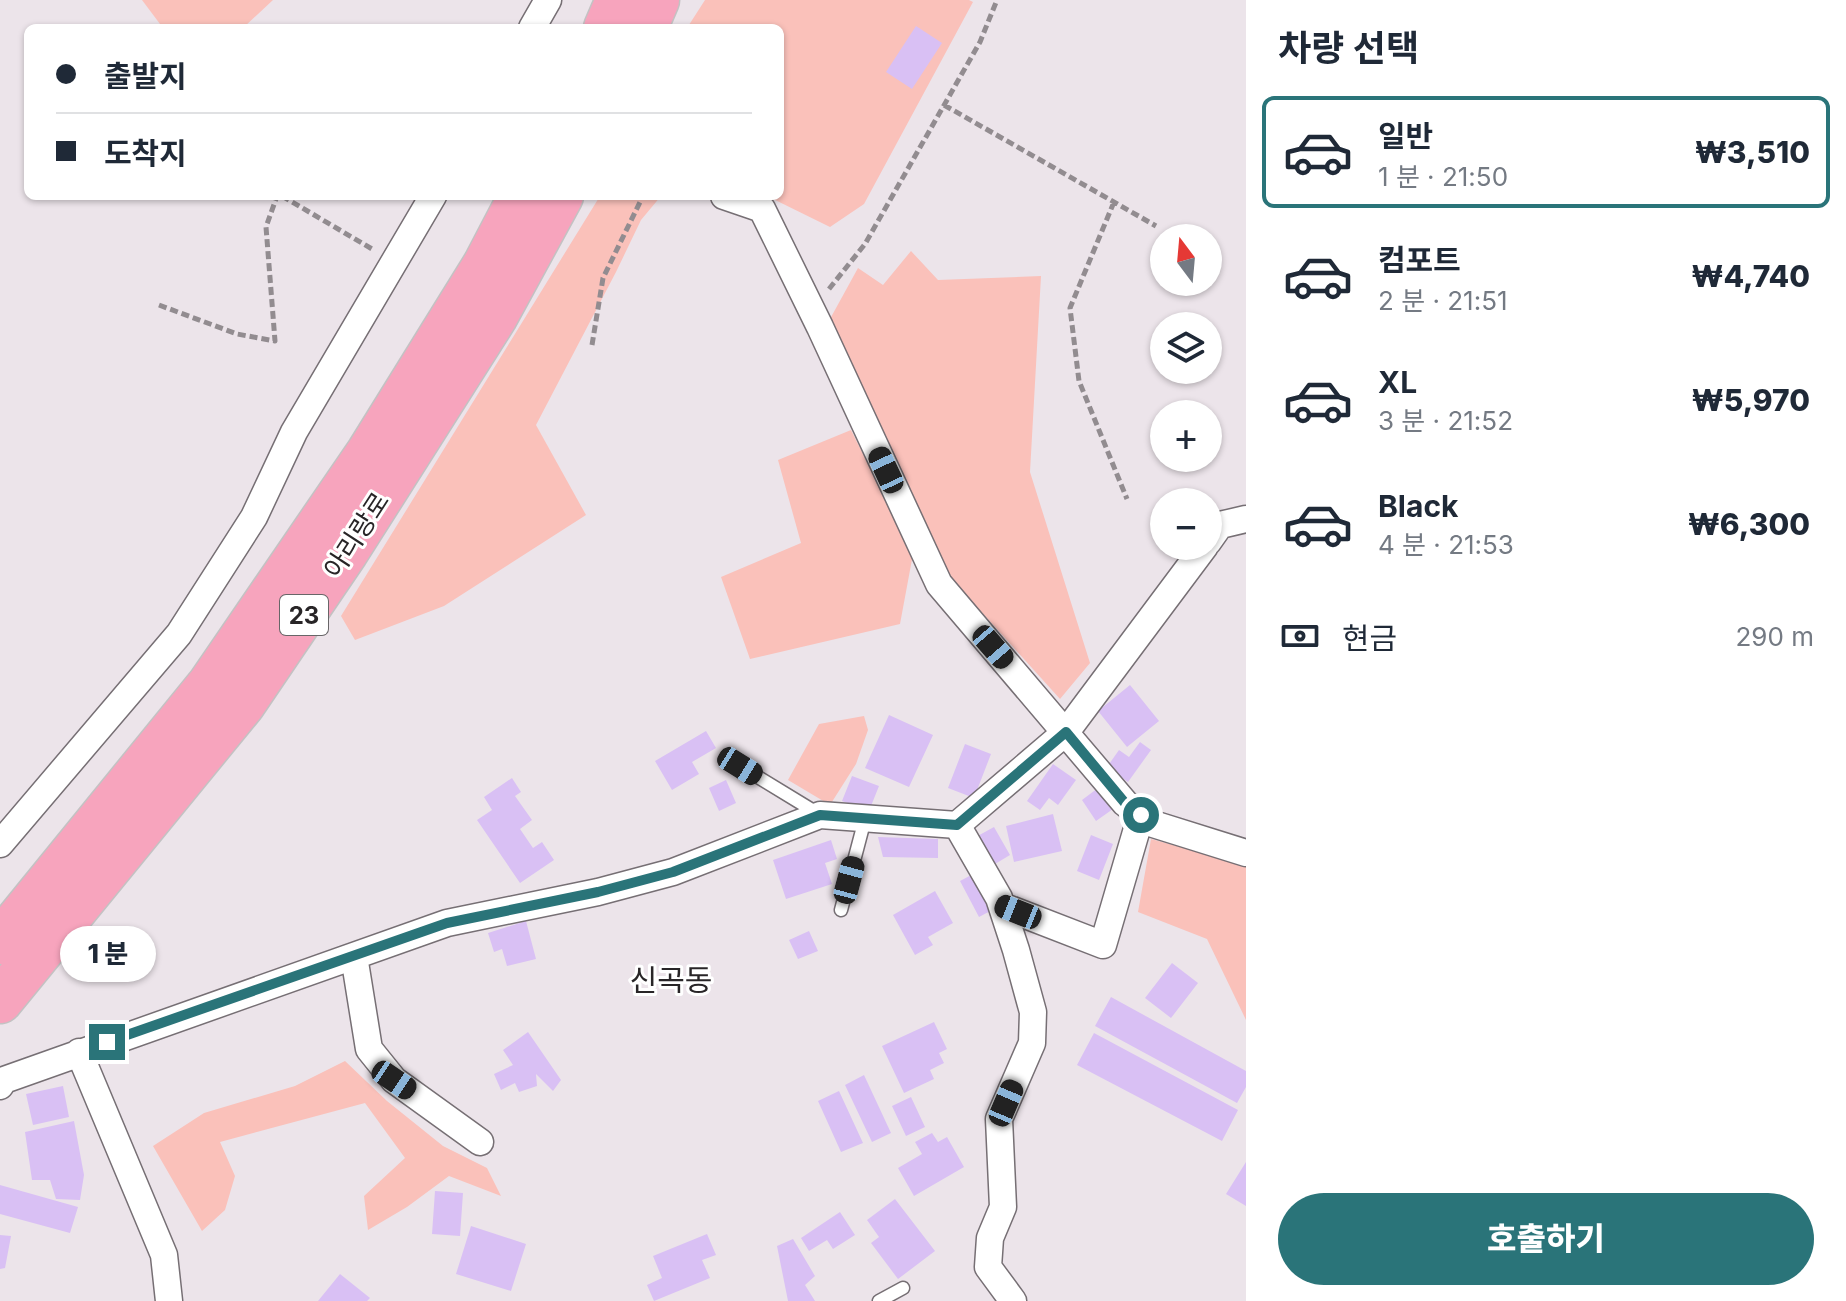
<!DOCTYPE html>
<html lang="ko">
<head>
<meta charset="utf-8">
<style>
  body { margin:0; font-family:Inter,"Noto Sans KR",sans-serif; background:#f2f2f3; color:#1f2937; height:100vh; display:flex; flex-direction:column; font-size:30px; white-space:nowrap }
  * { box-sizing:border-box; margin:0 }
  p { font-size:26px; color:#747a83 }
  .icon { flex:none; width:44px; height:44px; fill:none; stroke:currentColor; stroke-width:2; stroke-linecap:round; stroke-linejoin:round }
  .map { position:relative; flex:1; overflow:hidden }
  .side { display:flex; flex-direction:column; background:#fff; width:600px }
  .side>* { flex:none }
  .banner { position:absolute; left:24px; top:24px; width:760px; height:176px; border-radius:12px; box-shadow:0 2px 6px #0004; display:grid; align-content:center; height:176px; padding:0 32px; background:#fff }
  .needle { width:52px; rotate:344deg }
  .buttons { position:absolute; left:1150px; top:224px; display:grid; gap:16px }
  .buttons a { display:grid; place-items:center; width:72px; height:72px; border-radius:50%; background:#fff; box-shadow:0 2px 6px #0004; font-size:40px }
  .end { position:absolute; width:36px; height:36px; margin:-18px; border:10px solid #2a7479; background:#fff; box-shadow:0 0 0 4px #fff }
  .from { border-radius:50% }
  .bubble { position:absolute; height:56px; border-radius:28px; background:#fff; box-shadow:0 2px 6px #0004; font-size:26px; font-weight:800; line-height:56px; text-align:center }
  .car { position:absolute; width:24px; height:48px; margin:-24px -12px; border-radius:10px; box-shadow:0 0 6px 2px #0007; background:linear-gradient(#222 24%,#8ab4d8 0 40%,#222 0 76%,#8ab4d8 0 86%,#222 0) }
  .banner b { display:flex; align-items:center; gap:28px; height:76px; font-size:30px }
  .banner b+b { border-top:2px solid #e0e1e3 }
  .banner i { width:20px; height:20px; background:#1f2937 }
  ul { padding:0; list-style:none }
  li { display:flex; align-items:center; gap:24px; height:112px; margin:0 16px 12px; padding:0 16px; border:4px solid transparent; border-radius:12px }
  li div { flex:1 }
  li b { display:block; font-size:30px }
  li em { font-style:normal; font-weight:800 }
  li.active { border-color:#2a7479 }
  li>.icon { width:72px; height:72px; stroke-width:1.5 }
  h2 { padding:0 32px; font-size:36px; line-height:96px }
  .pay { display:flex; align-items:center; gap:20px; height:88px; padding:0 32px; font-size:30px }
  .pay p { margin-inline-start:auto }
  .button { display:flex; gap:16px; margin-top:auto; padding:16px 32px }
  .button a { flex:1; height:92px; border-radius:48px; background:#2a7479; color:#fff; font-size:32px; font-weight:800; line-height:92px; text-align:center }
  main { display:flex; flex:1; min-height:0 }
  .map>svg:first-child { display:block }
</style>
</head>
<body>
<main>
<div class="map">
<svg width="1246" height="1301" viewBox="0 0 1246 1301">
  <rect width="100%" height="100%" fill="#ece4ea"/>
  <path fill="#fac1ba" d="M142 0H273L243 28H163Z
    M705 0H969L973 2 864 204 830 227 767 196H780V28H687Z
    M600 196H661L641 220 616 272 536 425 586 515 444 606 355 640 341 616Z
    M911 251 938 280 1041 276 1030 472 1090 663 1060 699 949 576 830 319 858 268 883 285Z
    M851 430 913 554 900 624 750 659 721 577 801 543 778 460Z
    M864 716 868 730 856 764 830 805 788 780 819 724Z
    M1151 839 1246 865V1020L1207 939 1138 912Z
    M345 1061 387 1101 443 1146 487 1168 501 1196 449 1176 407 1207 368 1230 364 1196 405 1158 365 1103 220 1142 235 1176 225 1210 202 1231 153 1146 204 1113 295 1086Z"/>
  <path fill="#d9c0f4" d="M916 26 942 43 912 89 886 72Z
    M1130 685 1159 721 1127 747 1098 711Z
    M889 715 933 735 909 787 865 768Z
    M706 731 716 748 692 762 699 774 672 790 655 761Z
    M1140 742 1151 750 1128 782 1107 767 1119 750 1129 757Z
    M965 744 991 754 974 798 948 788Z
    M1053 764 1076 780 1058 805 1049 798 1040 810 1027 801Z
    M852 776 879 786 869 811 842 801Z
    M512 778 521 792 515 796 532 820 520 829 533 848 542 842 554 860 520 883 477 820 492 810 484 797Z
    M726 780 736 803 719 811 709 788Z
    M1098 788 1113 809 1096 821 1082 800Z
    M1053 814 1062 851 1014 862 1006 826Z
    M994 827 1010 855 990 867 974 838Z
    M1091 835 1113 844 1099 880 1077 871Z
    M878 837 938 839V858L883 857Z
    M831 840 837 859 825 863 832 884 786 899 773 860Z
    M977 872 996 908 979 917 960 881Z
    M935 891 953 923 928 937 933 945 915 955 893 915Z
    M526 921 536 959 507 966 502 949 494 952 488 933Z
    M809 931 818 951 798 959 789 940Z
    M1172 963 1198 983 1171 1018 1145 998Z
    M1111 997 1246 1071V1087L1237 1103 1095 1026Z
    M934 1022 947 1049 939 1053 944 1063 930 1070 934 1079 904 1093 882 1046Z
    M528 1032 561 1080 553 1091 536 1074 537 1086 519 1092 515 1083 501 1090 494 1074 513 1065 503 1050Z
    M1094 1033 1238 1110 1222 1141 1077 1065Z
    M864 1075 891 1133 872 1142 845 1085Z
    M63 1086 69 1117 33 1125 26 1094Z
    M839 1091 863 1143 841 1152 818 1101Z
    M911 1097 925 1127 906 1136 892 1106Z
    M74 1121 84 1175 80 1200 56 1199 50 1180H32L25 1132Z
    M932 1133 938 1142 947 1137 964 1167 914 1196 898 1168 922 1154 915 1142Z
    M1246 1162V1206L1226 1194Z
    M0 1185 78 1207 70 1233 0 1214Z
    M435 1191 463 1193 460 1236 432 1234Z
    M895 1199 935 1251 898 1279 871 1243 879 1237 867 1220Z
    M840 1212 855 1235 833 1249 827 1240 809 1251 801 1238Z
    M471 1226 526 1244 511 1291 456 1274Z
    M707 1234 716 1255 702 1260 710 1278 654 1301 647 1285 662 1278 653 1256Z
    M0 1235 11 1236 5 1268 0 1269Z
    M793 1239 815 1276 805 1285 815 1301H788L777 1246Z
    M340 1274 370 1298 367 1301H318Z"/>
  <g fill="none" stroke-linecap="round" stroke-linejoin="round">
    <g stroke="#766f74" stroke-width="15">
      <path id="lane" d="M740 766 817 813
        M841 910 865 819
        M879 1301 903 1288"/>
    </g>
    <g stroke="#766f74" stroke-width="29">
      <path id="street" d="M532 28 548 0
        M724 196 762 209 820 327 939 584 1125 803 1150 823 1246 853
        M1208 542 1220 525 1246 519
        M957 825 999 898 1016 950 1033 1012 1032 1043 999 1119 1003 1207 990 1238 988 1267 1013 1301
        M0 844 179 634 254 517 294 432 433 196
        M1002 906 1103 945 1141 815
        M354 956 369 1049 394 1080 480 1142
        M79 1052 164 1255 169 1301
        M0 1086 4 1080 447 923 598 892 673 872 820 815 957 825 1066 732 1205 546"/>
    </g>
    <g stroke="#c3c2c3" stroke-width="47">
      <path id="highway" d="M606 28 618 0
        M645 28 657 0
        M0 942 210 684 369 452 485 265 521 196
        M0 1001 243 704 346 552 495 317 561 196"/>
    </g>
    <path stroke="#928c90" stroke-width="5" stroke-dasharray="8 4" stroke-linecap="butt" d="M944 105 1156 226
      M282 196 372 249
      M1114 202 1070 308 1079 381 1127 499
      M829 289 865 244 980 42 997 0
      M159 305 237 334 275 341 266 227 277 196
      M592 345 603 278 643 196"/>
    <use href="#lane" stroke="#fff" stroke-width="12"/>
    <use href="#street" stroke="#fff" stroke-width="26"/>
    <use href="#highway" stroke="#f7a4bd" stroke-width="44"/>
  </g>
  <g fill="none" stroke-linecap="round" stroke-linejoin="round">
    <path stroke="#2a7479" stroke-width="10" d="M107 1042 447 923 598 892 673 872 820 815 957 825 1066 732 1125 803 1141 815"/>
  </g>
  <g text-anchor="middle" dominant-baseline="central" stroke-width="6" stroke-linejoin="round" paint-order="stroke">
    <rect fill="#fff" stroke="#686668" stroke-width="2" x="280" y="595" width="48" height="40" rx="6"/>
    <g font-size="24" font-weight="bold" fill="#282527">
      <text x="304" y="615">23</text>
    </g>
    <g font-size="26" fill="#282527" stroke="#fff">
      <text transform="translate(356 535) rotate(-57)">아리랑로</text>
    </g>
    <g font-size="30" fill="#282527" stroke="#fff">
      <text x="671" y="980">신곡동</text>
    </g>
  </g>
</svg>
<div class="buttons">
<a><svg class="needle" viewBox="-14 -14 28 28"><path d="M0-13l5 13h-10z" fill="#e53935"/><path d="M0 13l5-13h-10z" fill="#747a83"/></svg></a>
<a><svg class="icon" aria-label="layers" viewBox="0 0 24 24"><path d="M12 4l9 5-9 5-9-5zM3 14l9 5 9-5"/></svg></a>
<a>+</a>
<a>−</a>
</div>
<i class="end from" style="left:1141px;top:815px"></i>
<i class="end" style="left:107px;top:1042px"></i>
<div class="bubble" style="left:60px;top:926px;width:96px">1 분</div>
<i class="car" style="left:886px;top:470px;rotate:335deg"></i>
<i class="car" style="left:993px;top:647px;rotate:139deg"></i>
<i class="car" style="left:740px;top:766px;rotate:122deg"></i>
<i class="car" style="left:849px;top:880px;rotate:15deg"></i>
<i class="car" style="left:1018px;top:912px;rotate:292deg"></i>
<i class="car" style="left:394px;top:1080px;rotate:124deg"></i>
<i class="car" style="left:1006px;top:1103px;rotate:23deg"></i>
<div class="banner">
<b><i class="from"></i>출발지</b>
<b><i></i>도착지</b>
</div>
</div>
<section class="side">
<h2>차량 선택</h2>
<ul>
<li class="active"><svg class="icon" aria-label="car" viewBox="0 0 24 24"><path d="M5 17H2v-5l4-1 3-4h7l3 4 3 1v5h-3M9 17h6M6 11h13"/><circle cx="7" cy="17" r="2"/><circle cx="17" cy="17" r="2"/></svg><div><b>일반</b><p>1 분 · 21:50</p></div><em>₩3,510</em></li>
<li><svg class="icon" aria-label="car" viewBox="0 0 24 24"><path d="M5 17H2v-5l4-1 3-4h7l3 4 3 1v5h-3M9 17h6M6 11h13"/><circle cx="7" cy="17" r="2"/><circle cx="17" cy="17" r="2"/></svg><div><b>컴포트</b><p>2 분 · 21:51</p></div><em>₩4,740</em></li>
<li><svg class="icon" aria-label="car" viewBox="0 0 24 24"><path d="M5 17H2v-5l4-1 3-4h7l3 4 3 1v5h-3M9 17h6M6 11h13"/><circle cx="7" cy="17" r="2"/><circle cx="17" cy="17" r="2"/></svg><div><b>XL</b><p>3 분 · 21:52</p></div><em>₩5,970</em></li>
<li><svg class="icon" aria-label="car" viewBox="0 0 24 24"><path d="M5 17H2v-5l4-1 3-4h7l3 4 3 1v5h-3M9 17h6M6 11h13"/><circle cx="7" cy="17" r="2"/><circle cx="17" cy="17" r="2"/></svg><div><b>Black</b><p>4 분 · 21:53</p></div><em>₩6,300</em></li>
</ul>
<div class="pay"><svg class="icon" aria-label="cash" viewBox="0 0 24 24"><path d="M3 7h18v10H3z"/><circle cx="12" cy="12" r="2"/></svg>현금<p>290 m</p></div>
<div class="button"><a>호출하기</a></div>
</section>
</main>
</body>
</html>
